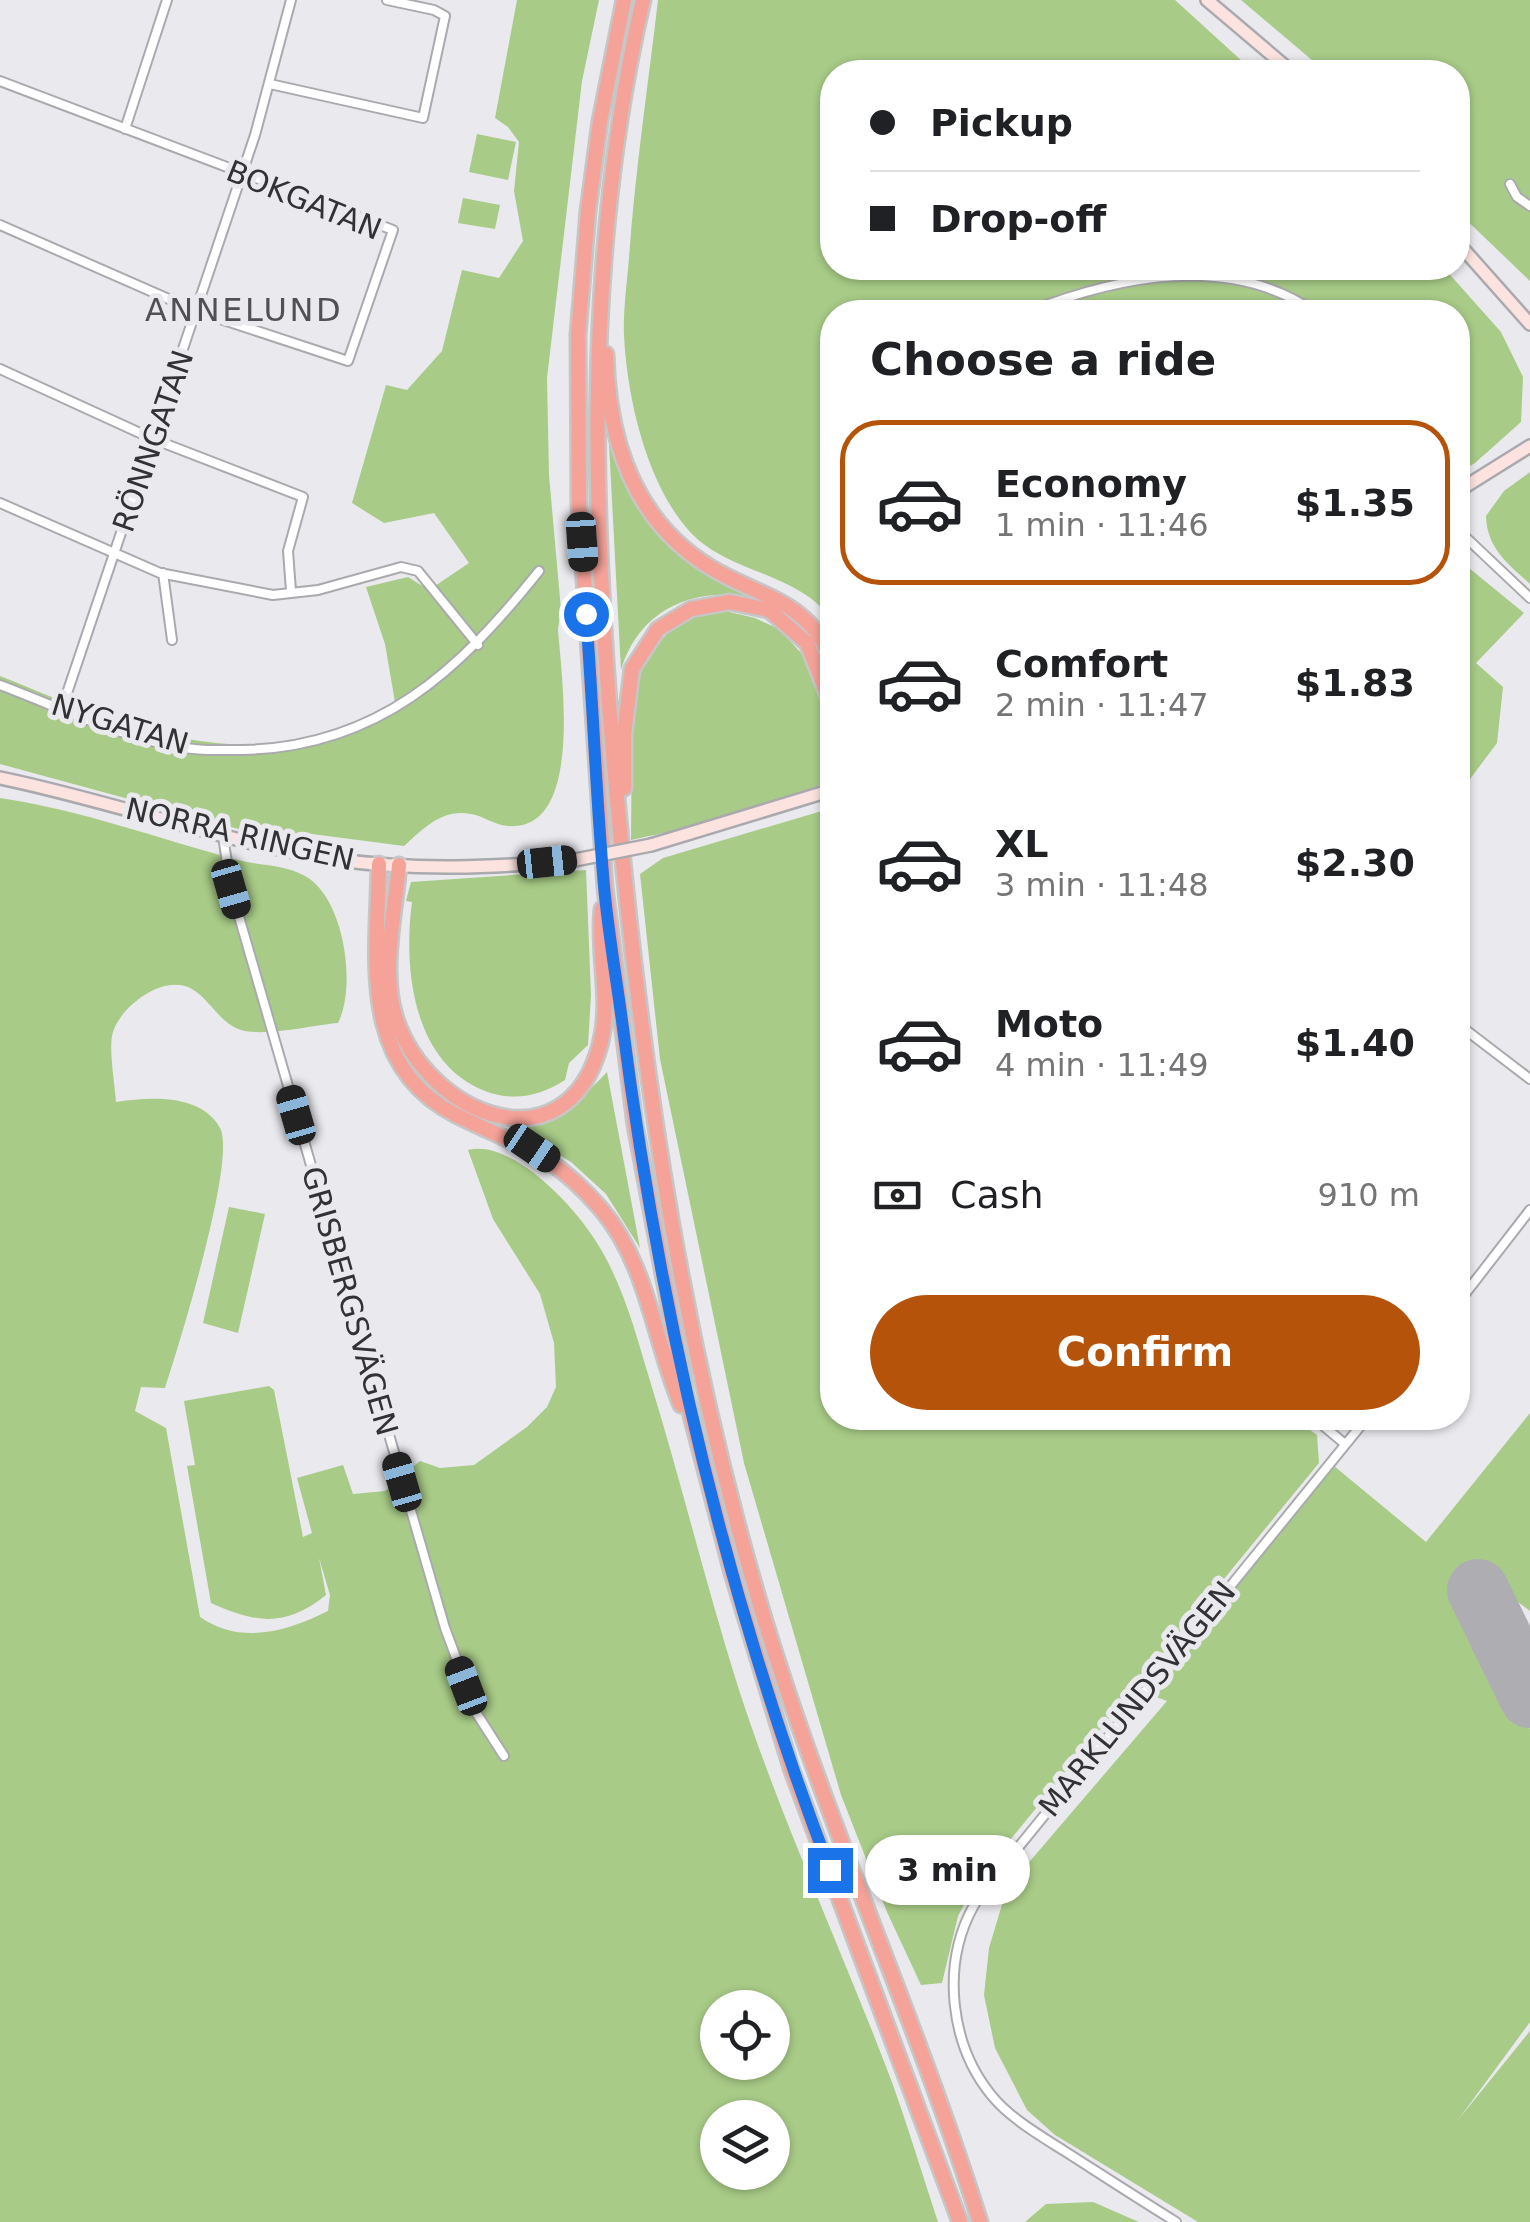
<!DOCTYPE html>
<html lang="en">
<head>
<meta charset="utf-8">
<style>
  body { margin:0; font-family:"DejaVu Sans",sans-serif; background:#f2f2f2; color:#202124; height:100vh; display:flex; flex-direction:column; font-size:38px; white-space:nowrap }
  * { box-sizing:border-box; margin:0 }
  p { font-size:32px; color:#757577 }
  .icon { flex:none; width:55px; height:55px; fill:none; stroke:currentColor; stroke-width:2; stroke-linecap:round; stroke-linejoin:round }
  .map { position:relative; flex:1; overflow:hidden }
  .sheet { position:absolute; left:820px; top:300px; width:650px; height:1130px; display:flex; flex-direction:column; background:#fff; border-radius:40px; box-shadow:0 2px 8px #0004 }
  .sheet>* { flex:none }
  .guide { position:absolute; left:820px; top:60px; width:650px; height:220px; border-radius:40px; box-shadow:0 2px 8px #0004; display:grid; align-content:center; height:220px; padding:0 50px; background:#fff }
  .fabs { position:absolute; left:700px; top:1990px; display:grid; gap:20px }
  .fabs a { display:grid; place-items:center; width:90px; height:90px; border-radius:50%; background:#fff; box-shadow:0 2px 8px #0004; font-size:50px }
  .end { position:absolute; width:45px; height:45px; margin:-22px; border:12px solid #1a73e8; background:#fff; box-shadow:0 0 0 5px #fff }
  .from { border-radius:50% }
  .bubble { position:absolute; height:70px; border-radius:35px; background:#fff; box-shadow:0 2px 8px #0004; font-size:32px; font-weight:700; line-height:70px; text-align:center }
  .car { position:absolute; width:30px; height:60px; margin:-30px -15px; border-radius:12px; box-shadow:0 0 8px 2px #0007; background:linear-gradient(#222 24%,#8ab4d8 0 40%,#222 0 76%,#8ab4d8 0 86%,#222 0) }
  .guide b { display:flex; align-items:center; gap:35px; height:95px; font-size:38px }
  .guide b+b { border-top:2px solid #e0e0e0 }
  .guide i { width:25px; height:25px; background:#202124 }
  ul { padding:0; list-style:none }
  li { display:flex; align-items:center; gap:30px; height:165px; margin:0 20px 15px; padding:0 30px; border:5px solid transparent; border-radius:40px }
  li div { flex:1 }
  li b { display:block; font-size:38px }
  li em { font-style:normal; font-weight:700 }
  li.active { border-color:#b45309 }
  li>.icon { width:90px; height:90px; stroke-width:1.5 }
  h2 { padding:0 50px; font-size:45px; line-height:120px }
  .pay { display:flex; align-items:center; gap:25px; height:110px; padding:0 50px; font-size:38px }
  .pay p { margin-inline-start:auto }
  .primary-button { display:flex; gap:20px; margin-top:auto; padding:20px 50px }
  .primary-button a { flex:1; height:115px; border-radius:60px; background:#b45309; color:#fff; font-size:40px; font-weight:700; line-height:115px; text-align:center }
  .map>svg:first-child { display:block }
</style>
</head>
<body>
<div class="map">
<svg width="1530" height="2222" viewBox="0 0 1530 2222">
  <rect width="100%" height="100%" fill="#e9e9ee"/>
  <path fill="#a8cb87" fill-rule="evenodd" d="M517 0H599L582 81 547 378 549 475 561 610 558 629C561 674 585 832 508 826 494 825 484 816 471 814 442 808 423 829 404 846L312 834 261 835 0 764V676C109 720 222 771 340 729 359 722 377 711 395 702L385 644 366 587 408 577 429 590 469 563 434 513 384 523 352 503 386 385 407 390 442 351 462 270 499 278 523 241 514 191 519 142 508 127 495 118Z
    M658 0H1175L1254 72H832V268H1444L1501 332 1523 377 1521 422 1475 463 1458 473V312H832V621C801 573 731 574 692 534 647 487 627 398 624 335 623 310 627 283 629 258 635 172 648 86 658 0Z
    M1241 0H1530V281L1458 212V72H1326Z
    M477 134 516 142 508 180 469 172Z
    M463 198 500 205 495 229 458 223Z
    M609 444C636 524 676 558 748 597 690 587 638 612 621 670Z
    M1530 472V584C1507 563 1487 548 1486 516L1504 491Z
    M1458 559 1524 613 1476 663 1503 687 1497 743 1458 795Z
    M725 611 755 618 779 629 802 654 832 731V777C783 811 691 827 631 840L632 722 643 661 667 634 690 618Z
    M0 798C82 810 159 839 238 860 261 866 284 864 305 876 344 897 357 986 338 1023 313 1025 260 1038 238 1029 219 1021 209 999 192 989 164 973 121 1006 113 1032 108 1047 115 1085 116 1102 149 1097 201 1093 220 1128 237 1159 178 1348 165 1388L141 1387 135 1411 166 1428 200 1617C240 1645 286 1632 328 1611L330 1595 319 1558 326 1595C285 1628 256 1623 211 1603L187 1466 195 1465 184 1401 269 1386 274 1390 303 1537 312 1533 297 1478 343 1465 353 1494 385 1491 420 1461 440 1468 474 1465 527 1427 547 1407 556 1387 554 1343 540 1294 493 1219 468 1150C513 1139 576 1208 597 1243 624 1286 636 1335 651 1384 682 1485 707 1589 739 1690 783 1825 843 1952 893 2085 909 2130 923 2177 938 2222H0ZM718 2008H772V2062H718ZM718 2118H772V2172H718Z
    M832 808V1418H1293L1317 1435 1319 1463 978 1879 958 1916 942 1983 921 1985 887 1912 841 1795 744 1463 660 1059 640 874 663 858Z
    M586 870 591 995 588 1045 569 1063 565 1080C540 1096 514 1102 485 1091 413 1063 403 969 412 902L406 901 411 882Z
    M607 1072 640 1248 606 1194 571 1162 515 1128C554 1121 580 1101 607 1072Z
    M229 1207 265 1214 238 1333 203 1323Z
    M1530 1413V1611L1480 1574 1462 1599 1530 1729V2022L1458 2120 1530 2031V2222H1198L1055 2135 1027 2110 995 2048 984 1995 989 1948 1007 1888 1167 1701 1148 1694 1334 1466 1426 1542Z
    M1093 2202 1139 2222H1025L1046 2204Z"/>
  <g fill="none" stroke-linecap="round" stroke-linejoin="round">
    <path stroke="#aeaeb2" stroke-width="25" d="M1515 1667 1530 1660"/>
    <path stroke="#aeaeb2" stroke-width="62" d="M1478 1590 1530 1697"/>
    <g stroke="#aaaaae" stroke-width="12">
      <path id="street" d="M0 81 393 230 348 361 196 311 0 225
        M270 84 423 118 445 16 434 10 387 0
        M125 129 167 0
        M1510 184 1517 197 1530 206
        M1027 312C1119 276 1229 253 1315 312
        M0 369 153 439 303 497 288 551 291 591
        M0 503 160 573 273 595 318 590 401 567 418 571 478 645
        M1458 530 1530 598
        M163 573 172 640
        M0 685C56 706 115 735 174 746 196 751 220 750 243 750 378 747 459 671 539 571
        M62 708 255 135 291 0
        M223 836 231 889 445 1628 477 1714 504 1756
        M1458 1024 1530 1079
        M1458 1303 1530 1210
        M1314 1418 1345 1444
        M1176 2222C1139 2199 1102 2175 1066 2152 1041 2136 1011 2119 992 2096 950 2045 941 1966 973 1907 979 1896 988 1886 995 1876L1367 1418"/>
    </g>
    <g stroke="#aaaaae" stroke-width="16">
      <path id="secondary" d="M1207 0 1292 72
        M1458 243 1530 324
        M1458 491 1530 446
        M0 778C112 801 219 841 332 859 413 871 494 868 575 860
        M651 845 832 790"/>
    </g>
    <g stroke="#c6c6c6" stroke-width="19">
      <path id="highway" d="M624 0 600 121 588 211 578 335 579 505 605 888 635 1125 686 1396 732 1573 791 1768 960 2222
        M643 0C580 270 593 546 619 820 644 1090 686 1359 764 1618 826 1823 916 2018 980 2222
        M606 354C608 445 637 529 722 574 769 599 811 605 832 661
        M624 788V734L632 669 658 629 691 609 730 602 769 610 807 643 832 706
        M829 791 832 784
        M379 864C378 955 357 1065 456 1115 520 1147 551 1151 601 1209 648 1264 654 1341 681 1405
        M399 865C395 912 381 970 395 1016 426 1115 566 1172 600 1045 612 1000 597 954 602 909"/>
    </g>
    <use href="#street" stroke="#fff" stroke-width="8"/>
    <use href="#secondary" stroke="#fce3e0" stroke-width="11"/>
    <use href="#highway" stroke="#f5a299" stroke-width="14"/>
    <g stroke="#aaaaae" stroke-width="16" stroke-linecap="butt">
      <path id="secondary-bridge" d="M575 860 651 845"/>
    </g>
    <use href="#secondary-bridge" stroke="#fce3e0" stroke-width="11"/>
  </g>
  <g fill="none" stroke-linecap="round" stroke-linejoin="round">
    <path stroke="#1a73e8" stroke-width="12" d="M586 614C593 705 596 796 604 886 608 931 616 976 622 1021 659 1311 725 1596 830 1870"/>
  </g>
  <g text-anchor="middle" dominant-baseline="central" stroke-width="10" stroke-linejoin="round" paint-order="stroke">
    <g font-size="30" fill="#323234" stroke="#e9e9ee">
      <text transform="translate(304 200) rotate(22)">BOKGATAN</text>
      <text transform="translate(153 441) rotate(-71)">RÖNNGATAN</text>
      <text transform="translate(120 724) rotate(17)">NYGATAN</text>
      <text transform="translate(240 834) rotate(13)">NORRA RINGEN</text>
      <text transform="translate(350 1301) rotate(74)">GRISBERGSVÄGEN</text>
      <text transform="translate(1137 1699) rotate(-51)">MARKLUNDSVÄGEN</text>
    </g>
    <g font-size="32" letter-spacing="2.5" fill="#515155" stroke="#e9e9ee">
      <text x="244" y="310">ANNELUND</text>
    </g>
  </g>
</svg>
<div class="fabs">
<a><svg class="icon" aria-label="locate" viewBox="0 0 24 24"><circle cx="12" cy="12" r="6"/><path d="M12 2v4M12 18v4M2 12h4M18 12h4"/></svg></a>
<a><svg class="icon" aria-label="layers" viewBox="0 0 24 24"><path d="M12 4l9 5-9 5-9-5zM3 14l9 5 9-5"/></svg></a>
</div>
<i class="end from" style="left:586px;top:614px"></i>
<i class="end" style="left:830px;top:1870px"></i>
<div class="bubble" style="left:865px;top:1835px;width:165px">3 min</div>
<i class="car" style="left:582px;top:542px;rotate:176deg"></i>
<i class="car" style="left:547px;top:862px;rotate:84deg"></i>
<i class="car" style="left:231px;top:889px;rotate:164deg"></i>
<i class="car" style="left:296px;top:1115px;rotate:344deg"></i>
<i class="car" style="left:532px;top:1148px;rotate:124deg"></i>
<i class="car" style="left:402px;top:1482px;rotate:344deg"></i>
<i class="car" style="left:466px;top:1686px;rotate:339deg"></i>
<div class="guide">
<b><i class="from"></i>Pickup</b>
<b><i></i>Drop-off</b>
</div>
<section class="sheet">
<h2>Choose a ride</h2>
<ul>
<li class="active"><svg class="icon" aria-label="car" viewBox="0 0 24 24"><path d="M5 17H2v-5l4-1 3-4h7l3 4 3 1v5h-3M9 17h6M6 11h13"/><circle cx="7" cy="17" r="2"/><circle cx="17" cy="17" r="2"/></svg><div><b>Economy</b><p>1 min · 11:46</p></div><em>$1.35</em></li>
<li><svg class="icon" aria-label="car" viewBox="0 0 24 24"><path d="M5 17H2v-5l4-1 3-4h7l3 4 3 1v5h-3M9 17h6M6 11h13"/><circle cx="7" cy="17" r="2"/><circle cx="17" cy="17" r="2"/></svg><div><b>Comfort</b><p>2 min · 11:47</p></div><em>$1.83</em></li>
<li><svg class="icon" aria-label="car" viewBox="0 0 24 24"><path d="M5 17H2v-5l4-1 3-4h7l3 4 3 1v5h-3M9 17h6M6 11h13"/><circle cx="7" cy="17" r="2"/><circle cx="17" cy="17" r="2"/></svg><div><b>XL</b><p>3 min · 11:48</p></div><em>$2.30</em></li>
<li><svg class="icon" aria-label="car" viewBox="0 0 24 24"><path d="M5 17H2v-5l4-1 3-4h7l3 4 3 1v5h-3M9 17h6M6 11h13"/><circle cx="7" cy="17" r="2"/><circle cx="17" cy="17" r="2"/></svg><div><b>Moto</b><p>4 min · 11:49</p></div><em>$1.40</em></li>
</ul>
<div class="pay"><svg class="icon" aria-label="cash" viewBox="0 0 24 24"><path d="M3 7h18v10H3z"/><circle cx="12" cy="12" r="2"/></svg>Cash<p>910 m</p></div>
<div class="primary-button"><a>Confirm</a></div>
</section>
</div>
</body>
</html>
